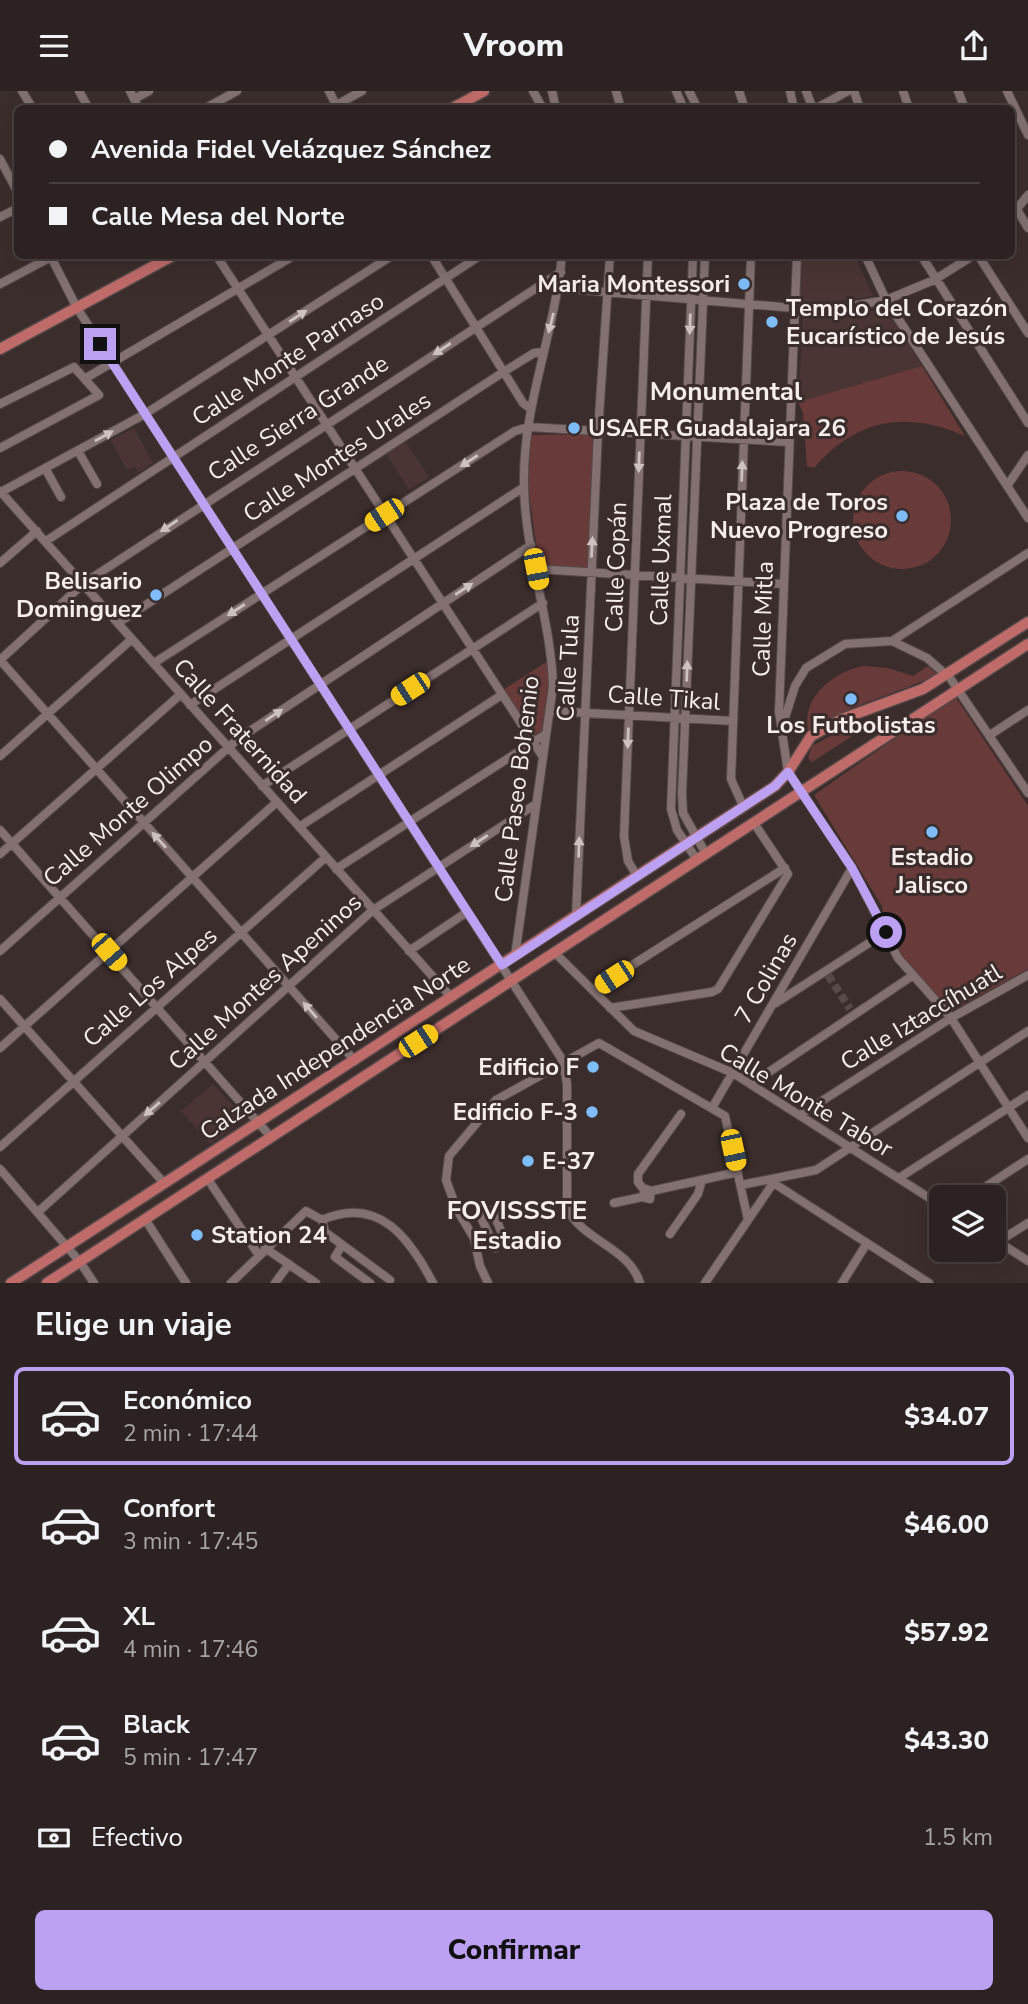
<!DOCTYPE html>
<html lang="es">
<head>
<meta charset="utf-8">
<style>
  body { margin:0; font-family:"Nunito Sans",sans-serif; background:#382f2e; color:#f1f3f6; height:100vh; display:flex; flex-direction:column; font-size:26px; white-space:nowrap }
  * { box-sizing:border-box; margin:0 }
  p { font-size:23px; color:#a6a4a5 }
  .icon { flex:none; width:38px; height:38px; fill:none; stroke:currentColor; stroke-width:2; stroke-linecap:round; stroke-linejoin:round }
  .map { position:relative; height:1192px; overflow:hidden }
  .drawer { display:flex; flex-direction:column; background:#2c2221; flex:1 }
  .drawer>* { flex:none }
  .hud { position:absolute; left:14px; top:14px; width:1001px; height:154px; border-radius:10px; box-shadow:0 7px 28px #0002,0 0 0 2px #483f3f; display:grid; align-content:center; height:154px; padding:0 35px; background:#2c2221 }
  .buttons { position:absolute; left:929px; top:1094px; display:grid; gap:14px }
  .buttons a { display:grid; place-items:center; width:77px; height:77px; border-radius:10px; background:#2c2221; box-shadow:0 7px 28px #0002,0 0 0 2px #483f3f; font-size:35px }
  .end { position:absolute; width:32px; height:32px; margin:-16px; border:9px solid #bca0f2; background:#111; box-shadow:0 0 0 4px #111 }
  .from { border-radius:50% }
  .car { position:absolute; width:21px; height:42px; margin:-21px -10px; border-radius:9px; box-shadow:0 0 5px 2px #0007; background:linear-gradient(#f5c518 24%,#345 0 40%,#f5c518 0 76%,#345 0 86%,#f5c518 0) }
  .hud b { display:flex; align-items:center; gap:24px; height:66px; font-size:26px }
  .hud b+b { border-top:2px solid #483f3f }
  .hud i { width:18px; height:18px; background:#f1f3f6 }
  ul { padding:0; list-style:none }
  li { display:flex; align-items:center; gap:21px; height:98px; margin:0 14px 10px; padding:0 21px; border:4px solid transparent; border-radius:10px }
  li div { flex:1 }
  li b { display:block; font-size:26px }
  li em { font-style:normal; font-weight:800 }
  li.active { border-color:#bca0f2 }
  li>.icon { width:63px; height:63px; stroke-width:1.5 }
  h2 { padding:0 35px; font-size:32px; line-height:84px }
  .pay { display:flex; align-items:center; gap:18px; height:77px; padding:0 35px; font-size:26px }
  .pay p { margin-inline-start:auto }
  .action { display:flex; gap:14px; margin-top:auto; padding:14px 35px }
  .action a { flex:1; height:80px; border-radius:10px; background:#bca0f2; color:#111; font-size:28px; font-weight:800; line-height:80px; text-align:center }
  header { display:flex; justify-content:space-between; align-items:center; height:91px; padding:0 35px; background:#2c2221; font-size:32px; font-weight:800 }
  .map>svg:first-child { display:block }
</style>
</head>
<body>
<header><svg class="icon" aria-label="menu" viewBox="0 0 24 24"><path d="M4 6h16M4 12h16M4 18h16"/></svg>Vroom<svg class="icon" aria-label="share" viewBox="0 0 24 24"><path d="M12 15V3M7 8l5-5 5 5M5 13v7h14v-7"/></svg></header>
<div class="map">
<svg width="1028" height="1192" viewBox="0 0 1028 1192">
  <rect width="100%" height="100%" fill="#3b2d2c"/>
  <path fill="#4a3534" d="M801 165H855L873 205 834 211H800Z
    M887 217 922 275 798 311 803 228 845 225Z
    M134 337 153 372 138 382 135 376 127 380 111 349Z
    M406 351 429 386 409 399 386 363Z
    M213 993 246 1028 210 1053 181 1020Z"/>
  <path fill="#683b3a" d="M922 275 965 345C906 319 856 328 814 377L807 375 803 322 798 311Z
    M595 343 588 477 539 474 528 395 531 344Z
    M853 429a49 49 0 1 1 98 0a49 49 0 1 1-98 0Z
    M551 568 552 599 544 642 533 645 500 601Z
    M863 575 888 577 913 585 928 575 937 583C898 604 841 614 809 642 799 608 833 581 863 575Z
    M955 605 1028 715V878L950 921C923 889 888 858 882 815L814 704Z
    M846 637 863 638 812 671 808 667 812 655Z"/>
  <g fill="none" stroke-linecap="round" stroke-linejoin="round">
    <path stroke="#574a49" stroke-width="8" stroke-dasharray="8 4" stroke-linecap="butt" d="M828 884 850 918"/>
    <g stroke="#554949" stroke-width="10">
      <path id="minor" d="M22 0 33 18
        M79 0 89 18
        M130 0 139 18
        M329 0 338 18
        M533 0 543 18
        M552 0 556 18
        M616 0 621 18
        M676 0 684 18
        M689 0 698 18
        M739 0 745 18
        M790 0 794 18
        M806 0 813 18
        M854 0 860 18
        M903 0 909 18
        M958 0 965 18
        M1007 0 1028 44
        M134 8 149 0
        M204 18 237 0
        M329 18 362 0
        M815 18 848 0
        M0 68 18 102
        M1012 110 1028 137
        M1012 124 1028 104
        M0 126 18 117
        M50 164 77 217 563 970 567 993V1117C582 1150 629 1156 640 1192
        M216 164 543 666
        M431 164 523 312 531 318
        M693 164 671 718 677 739 697 769
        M705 164 682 703 683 722 706 763
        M797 164 779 621 788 681 852 777 898 867 951 927 1028 1047
        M865 164 886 209 1028 427
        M921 164 1028 332
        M978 164 1028 242
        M0 193 53 165
        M559 197 794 217H840L886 209 934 189 974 164
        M86 287 295 164
        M0 313 74 276 99 304 0 357
        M78 360 97 393
        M45 377 61 406
        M1007 395 1028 364
        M0 400 451 906
        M1 401 145 323 393 164
        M46 450 481 164
        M0 472 37 440
        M536 478 782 493
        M118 532 505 280 534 262 543 261
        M892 550 1028 462
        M0 569 84 492 561 181
        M0 569 355 970
        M154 572 515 340 528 336 788 351
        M190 614 524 396
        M551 620 733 630
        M783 633 795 595 806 577 845 553 892 550 927 567 950 587 1028 702
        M990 644 1028 619
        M0 665 132 548
        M262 695 543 512
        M743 715 731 688 751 164
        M299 736 500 605
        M0 739 271 1046
        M0 763 181 603
        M336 778 546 643
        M637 785 628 770 624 745 648 164
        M576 825 598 341 610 164
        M0 860 238 648 531 454
        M409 860 467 821
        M554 861 634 940 733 982 942 1115
        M515 865 553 595C551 527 525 463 524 395 522 316 555 242 562 164
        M593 899 785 777
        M0 908 164 1092
        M776 912 886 841
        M610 917 712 901 718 898 788 783 754 732
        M0 957 277 711
        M751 993 912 885
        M712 1017 852 777
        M800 1024 951 927 1028 884
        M0 1056 326 766
        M0 1078 80 1171 94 1192
        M207 1087 258 1163
        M899 1087 1028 1004
        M775 1093 929 1192
        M741 1094 816 1079 1028 940
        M644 1099 638 1091V1083L681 1023
        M651 1100 650 1108 642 1106 646 1098 651 1100 738 1081
        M970 1106 1028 1068
        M614 1112 642 1106
        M492 1119 507 1154
        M38 1121 373 819 536 713
        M479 1122 495 1157
        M145 1128 186 1192
        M322 1129 325 1141 390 1189
        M670 1143 698 1103 702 1089
        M994 1148 1028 1170
        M998 1151 1028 1132
        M342 1154 335 1166 370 1192
        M265 1157 316 1192
        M231 1192 306 1120 322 1129C379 1104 410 1148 433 1192
        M275 1192 289 1173
        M488 1192 480 1175 474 1147 457 1119 446 1089 449 1065 496 1009 599 952 725 1025 748 1129
        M705 1192 774 1091
        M842 1192 867 1152"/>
    </g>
    <g stroke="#554949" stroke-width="13">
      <path id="major" d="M451 18 484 0
        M0 258 174 164
        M11 1192 775 695 788 681 811 645 842 628 923 598 1028 531
        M47 1192 1028 553"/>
    </g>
    <use href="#minor" stroke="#827170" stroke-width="8"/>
    <use href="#major" stroke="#bf6b6a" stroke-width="10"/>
  </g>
  <defs><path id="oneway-solid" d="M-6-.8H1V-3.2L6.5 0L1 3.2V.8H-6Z" transform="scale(1.75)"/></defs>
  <g fill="#cdc2c1">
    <use href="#oneway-solid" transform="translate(298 225) rotate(-33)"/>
    <use href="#oneway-solid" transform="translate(551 232) rotate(104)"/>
    <use href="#oneway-solid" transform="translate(690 233) rotate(92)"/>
    <use href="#oneway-solid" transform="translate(442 258) rotate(147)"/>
    <use href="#oneway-solid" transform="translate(104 345) rotate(-29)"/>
    <use href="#oneway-solid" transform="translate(469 370) rotate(147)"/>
    <use href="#oneway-solid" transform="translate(639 371) rotate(92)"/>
    <use href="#oneway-solid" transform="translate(742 380) rotate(-88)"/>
    <use href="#oneway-solid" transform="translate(169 435) rotate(146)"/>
    <use href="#oneway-solid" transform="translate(592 456) rotate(-87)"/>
    <use href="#oneway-solid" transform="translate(464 498) rotate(-33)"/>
    <use href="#oneway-solid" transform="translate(236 519) rotate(147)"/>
    <use href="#oneway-solid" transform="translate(687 580) rotate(-88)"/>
    <use href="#oneway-solid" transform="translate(274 624) rotate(-34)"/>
    <use href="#oneway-solid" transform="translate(628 647) rotate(92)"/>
    <use href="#oneway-solid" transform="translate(159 749) rotate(-132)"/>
    <use href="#oneway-solid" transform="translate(479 750) rotate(147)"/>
    <use href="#oneway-solid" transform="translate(579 756) rotate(-88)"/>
    <use href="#oneway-solid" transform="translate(310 919) rotate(-131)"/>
    <use href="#oneway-solid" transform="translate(152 1018) rotate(139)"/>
  </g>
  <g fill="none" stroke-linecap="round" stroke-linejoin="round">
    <path stroke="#bca0f2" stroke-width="9" d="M100 253 502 874 775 695 788 681 852 777 886 841"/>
  </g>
  <g fill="#7ebdf9" stroke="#3b2d2c" stroke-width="2.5">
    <circle cx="744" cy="193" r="7"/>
    <circle cx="772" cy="231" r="7"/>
    <circle cx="574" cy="337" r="7"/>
    <circle cx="902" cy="425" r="7"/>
    <circle cx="156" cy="504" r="7"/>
    <circle cx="851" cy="608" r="7"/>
    <circle cx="932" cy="741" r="7"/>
    <circle cx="593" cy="976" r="7"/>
    <circle cx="592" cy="1021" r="7"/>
    <circle cx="528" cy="1070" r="7"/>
    <circle cx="197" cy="1144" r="7"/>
  </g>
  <g text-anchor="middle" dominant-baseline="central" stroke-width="6" stroke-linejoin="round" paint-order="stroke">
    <g font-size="24" font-weight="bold" fill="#f6edec" stroke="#3b2d2c" text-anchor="end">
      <text x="730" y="193">Maria Montessori</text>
      <text x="786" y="217" text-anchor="start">Templo del Corazón<tspan x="786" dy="28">Eucarístico de Jesús</tspan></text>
      <text x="588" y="337" text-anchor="start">USAER Guadalajara 26</text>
      <text x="888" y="411">Plaza de Toros<tspan x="888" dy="28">Nuevo Progreso</tspan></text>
      <text x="142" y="490">Belisario<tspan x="142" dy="28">Dominguez</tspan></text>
      <text x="851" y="634" text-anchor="middle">Los Futbolistas</text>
      <text x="932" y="766" text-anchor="middle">Estadio<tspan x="932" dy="28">Jalisco</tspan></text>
      <text x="579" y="976">Edificio F</text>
      <text x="578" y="1021">Edificio F-3</text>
      <text x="542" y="1070" text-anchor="start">E-37</text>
      <text x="211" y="1144" text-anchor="start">Station 24</text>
    </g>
    <g font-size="24" fill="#f6edec" stroke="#3b2d2c">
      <text transform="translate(288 268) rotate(-33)">Calle Monte Parnaso</text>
      <text transform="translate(298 327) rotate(-33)">Calle Sierra Grande</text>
      <text transform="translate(337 366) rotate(-33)">Calle Montes Urales</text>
      <text transform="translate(661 469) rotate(-88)">Calle Uxmal</text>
      <text transform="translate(616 476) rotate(-88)">Calle Copán</text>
      <text transform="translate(763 528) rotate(-88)">Calle Mitla</text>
      <text transform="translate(568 577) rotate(-87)">Calle Tula</text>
      <text transform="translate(664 607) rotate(4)">Calle Tikal</text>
      <text transform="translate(240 640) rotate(48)">Calle Fraternidad</text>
      <text transform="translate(517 698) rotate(-83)">Calle Paseo Bohemio</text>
      <text transform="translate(128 720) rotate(-41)">Calle Monte Olimpo</text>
      <text transform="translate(766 887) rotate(-60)">7 Colinas</text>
      <text transform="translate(265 891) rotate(-42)">Calle Montes Apeninos</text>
      <text transform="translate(150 896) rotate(-41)">Calle Los Alpes</text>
      <text transform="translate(921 926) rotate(-31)">Calle Iztaccíhuatl</text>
      <text transform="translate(335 957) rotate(-33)">Calzada Independencia Norte</text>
      <text transform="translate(806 1009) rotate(31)">Calle Monte Tabor</text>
    </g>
    <g font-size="26" font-weight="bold" fill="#f6edec" stroke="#3b2d2c">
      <text x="726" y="300">Monumental</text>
      <text x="517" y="1119">FOVISSSTE<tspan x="517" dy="30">Estadio</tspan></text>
    </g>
  </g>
</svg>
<div class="buttons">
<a><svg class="icon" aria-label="layers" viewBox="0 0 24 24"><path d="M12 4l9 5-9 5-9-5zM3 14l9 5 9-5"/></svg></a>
</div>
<i class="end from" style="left:886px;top:841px"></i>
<i class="end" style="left:100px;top:253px"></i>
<i class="car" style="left:384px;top:424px;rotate:237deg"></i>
<i class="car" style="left:536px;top:478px;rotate:169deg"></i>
<i class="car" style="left:410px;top:598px;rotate:237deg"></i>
<i class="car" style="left:109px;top:861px;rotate:139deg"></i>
<i class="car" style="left:614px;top:886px;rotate:237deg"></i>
<i class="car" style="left:418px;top:950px;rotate:57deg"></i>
<i class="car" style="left:733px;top:1059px;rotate:168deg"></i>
<div class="hud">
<b><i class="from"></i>Avenida Fidel Velázquez Sánchez</b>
<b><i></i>Calle Mesa del Norte</b>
</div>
</div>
<section class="drawer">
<h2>Elige un viaje</h2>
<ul>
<li class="active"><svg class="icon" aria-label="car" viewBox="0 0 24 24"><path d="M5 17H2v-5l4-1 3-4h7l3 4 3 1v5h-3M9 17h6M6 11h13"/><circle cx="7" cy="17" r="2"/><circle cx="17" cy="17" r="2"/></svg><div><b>Económico</b><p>2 min · 17:44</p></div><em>$34.07</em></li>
<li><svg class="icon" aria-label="car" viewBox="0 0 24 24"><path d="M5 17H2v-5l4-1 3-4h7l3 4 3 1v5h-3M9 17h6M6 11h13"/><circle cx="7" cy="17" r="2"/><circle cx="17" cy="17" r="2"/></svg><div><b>Confort</b><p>3 min · 17:45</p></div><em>$46.00</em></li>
<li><svg class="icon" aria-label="car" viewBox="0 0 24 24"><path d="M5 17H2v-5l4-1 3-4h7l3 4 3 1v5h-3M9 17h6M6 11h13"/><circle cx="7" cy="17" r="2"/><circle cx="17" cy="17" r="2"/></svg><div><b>XL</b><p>4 min · 17:46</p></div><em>$57.92</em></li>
<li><svg class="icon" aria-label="car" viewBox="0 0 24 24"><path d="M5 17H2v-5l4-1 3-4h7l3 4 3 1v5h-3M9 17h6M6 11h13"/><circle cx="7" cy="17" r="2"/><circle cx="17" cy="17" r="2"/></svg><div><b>Black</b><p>5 min · 17:47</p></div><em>$43.30</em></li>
</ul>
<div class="pay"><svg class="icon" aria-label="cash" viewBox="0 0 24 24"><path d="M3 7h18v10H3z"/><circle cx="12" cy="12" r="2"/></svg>Efectivo<p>1.5 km</p></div>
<div class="action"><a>Confirmar</a></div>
</section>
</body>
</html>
